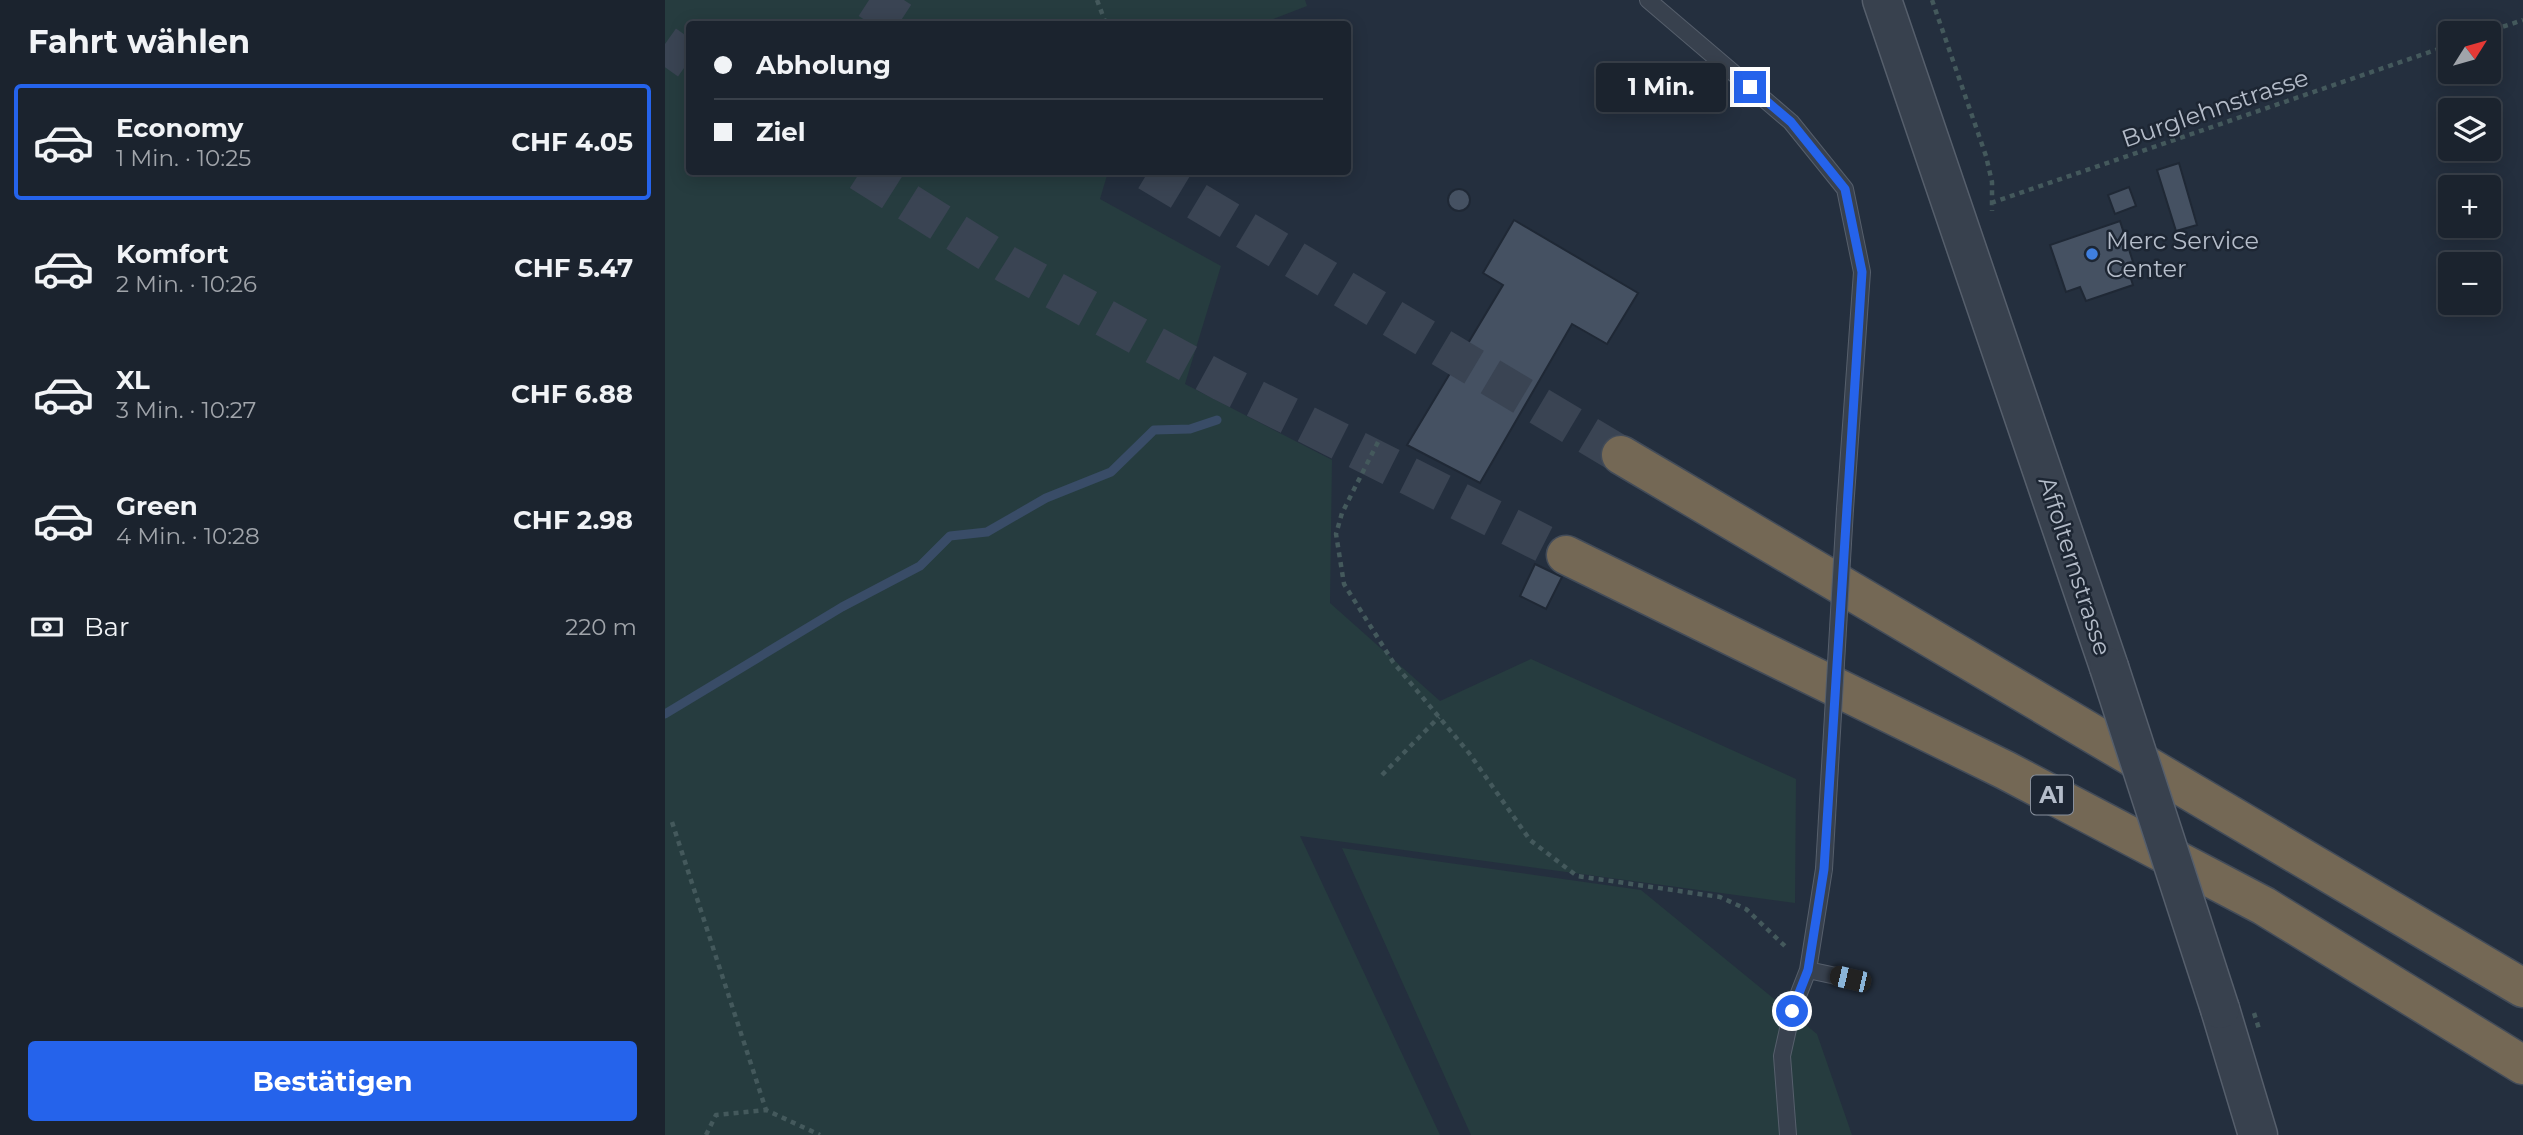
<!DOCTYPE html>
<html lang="de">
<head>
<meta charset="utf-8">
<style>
  body { margin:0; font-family:Montserrat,sans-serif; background:#242b36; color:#f1f3f6; height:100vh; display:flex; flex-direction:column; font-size:26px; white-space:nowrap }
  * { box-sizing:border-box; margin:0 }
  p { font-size:23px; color:#a0a4aa }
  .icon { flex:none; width:38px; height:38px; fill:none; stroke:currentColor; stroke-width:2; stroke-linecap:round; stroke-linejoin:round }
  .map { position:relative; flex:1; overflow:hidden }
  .panel { display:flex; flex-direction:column; background:#1b232e; width:665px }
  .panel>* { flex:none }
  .guide { position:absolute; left:21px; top:21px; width:665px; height:154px; border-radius:7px; box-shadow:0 4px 18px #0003,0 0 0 2px #39404a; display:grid; align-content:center; height:154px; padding:0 28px; background:#1b232e }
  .needle { width:46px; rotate:53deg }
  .tools { position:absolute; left:1773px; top:21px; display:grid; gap:14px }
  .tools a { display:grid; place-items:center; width:63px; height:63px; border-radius:7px; background:#1b232e; box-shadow:0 4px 18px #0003,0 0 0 2px #39404a; font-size:35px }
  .end { position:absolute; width:32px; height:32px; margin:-16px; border:9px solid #2563eb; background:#fff; box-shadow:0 0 0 4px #fff }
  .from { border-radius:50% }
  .bubble { position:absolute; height:49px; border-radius:7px; background:#1b232e; box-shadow:0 4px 18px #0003,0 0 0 2px #39404a; font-size:23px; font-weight:700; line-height:49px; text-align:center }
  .car { position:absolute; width:21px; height:42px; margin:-21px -10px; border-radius:9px; box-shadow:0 0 5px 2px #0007; background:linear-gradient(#222 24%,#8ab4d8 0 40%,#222 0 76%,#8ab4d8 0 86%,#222 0) }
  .guide b { display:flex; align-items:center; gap:24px; height:66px; font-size:26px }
  .guide b+b { border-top:2px solid #39404a }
  .guide i { width:18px; height:18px; background:#f1f3f6 }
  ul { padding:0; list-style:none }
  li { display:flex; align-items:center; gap:21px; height:116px; margin:0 14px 10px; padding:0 14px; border:4px solid transparent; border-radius:7px }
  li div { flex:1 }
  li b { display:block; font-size:26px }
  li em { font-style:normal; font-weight:700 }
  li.selected { border-color:#2563eb }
  li>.icon { width:63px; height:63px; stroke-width:1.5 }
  h2 { padding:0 28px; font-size:32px; line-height:84px }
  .pay { display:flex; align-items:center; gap:18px; height:77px; padding:0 28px; font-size:26px }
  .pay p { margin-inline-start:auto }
  .primary-button { display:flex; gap:14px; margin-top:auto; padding:14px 28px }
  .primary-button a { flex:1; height:80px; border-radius:7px; background:#2563eb; color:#fff; font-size:28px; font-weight:700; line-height:80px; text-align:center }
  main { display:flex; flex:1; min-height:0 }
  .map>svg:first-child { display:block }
</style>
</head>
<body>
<main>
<section class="panel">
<h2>Fahrt wählen</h2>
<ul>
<li class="selected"><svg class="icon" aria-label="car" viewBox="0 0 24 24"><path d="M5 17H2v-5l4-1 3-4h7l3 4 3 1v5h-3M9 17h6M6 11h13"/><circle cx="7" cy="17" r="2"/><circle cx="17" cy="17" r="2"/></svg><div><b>Economy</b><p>1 Min. · 10:25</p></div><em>CHF 4.05</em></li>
<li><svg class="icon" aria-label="car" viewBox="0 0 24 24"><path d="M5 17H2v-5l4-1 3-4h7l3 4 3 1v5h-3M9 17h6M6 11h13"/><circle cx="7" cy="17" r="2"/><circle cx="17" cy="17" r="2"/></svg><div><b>Komfort</b><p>2 Min. · 10:26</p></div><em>CHF 5.47</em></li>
<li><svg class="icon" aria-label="car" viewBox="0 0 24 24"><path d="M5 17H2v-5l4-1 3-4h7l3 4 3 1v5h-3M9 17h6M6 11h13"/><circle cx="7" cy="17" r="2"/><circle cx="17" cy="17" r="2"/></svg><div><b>XL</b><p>3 Min. · 10:27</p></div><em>CHF 6.88</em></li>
<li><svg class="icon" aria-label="car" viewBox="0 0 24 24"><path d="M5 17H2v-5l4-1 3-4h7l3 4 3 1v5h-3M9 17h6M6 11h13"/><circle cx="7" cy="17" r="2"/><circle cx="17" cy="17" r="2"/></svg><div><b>Green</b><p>4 Min. · 10:28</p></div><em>CHF 2.98</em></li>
</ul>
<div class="pay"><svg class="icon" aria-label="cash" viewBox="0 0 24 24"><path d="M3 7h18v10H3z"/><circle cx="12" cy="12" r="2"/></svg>Bar<p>220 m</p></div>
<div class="primary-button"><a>Bestätigen</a></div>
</section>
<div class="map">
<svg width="1858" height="1135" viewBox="0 0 1858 1135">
  <rect width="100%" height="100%" fill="#242f3e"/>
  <path fill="#263c3f" d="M0 0H640L642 6 595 24H24V172H443L435 199 556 266 520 384 667 460 665 603 775 701 866 659 1131 779 1130 903 635 836 775 1135H0Z
    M677 848 976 890 1152 1034 1187 1135H806Z"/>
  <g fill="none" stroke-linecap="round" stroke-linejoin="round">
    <path stroke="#394c67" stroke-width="9" d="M0 714 177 607 255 566 285 536 322 532 381 498 446 472 489 430 525 429 552 420"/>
  </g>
  <path fill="#455162" stroke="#1f2835" stroke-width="2" d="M1514 163 1532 225 1511 231 1492 170Z
    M1464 187 1471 206 1450 214 1443 195Z
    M783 200a11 11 0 1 1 22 0a11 11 0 1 1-22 0Z
    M849 220 973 293 942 344 907 324 815 483 742 445 838 285 818 273Z
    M1455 221 1468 262 1461 264 1468 285 1421 301 1415 287 1401 292 1385 245Z
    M870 564 897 577 881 609 855 596Z"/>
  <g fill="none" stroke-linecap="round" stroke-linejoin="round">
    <path stroke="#3a4453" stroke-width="38" stroke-dasharray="38 19" stroke-linecap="butt" d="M204 0 241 24
      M0 44 24 61
      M195 172 341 264 557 382 901 555
      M483 172 956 455"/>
    <g stroke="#565f6c" stroke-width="18">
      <path id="service" d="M983 0 1126 122 1180 189 1197 272 1180 509
        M1143 970 1185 979
        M1123 1135 1117 1056 1127 1011 1143 970 1159 869"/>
    </g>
    <g stroke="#565f6c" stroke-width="41">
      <path id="tertiary" d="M1217 0 1444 667
        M1555 1009 1593 1135"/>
    </g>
    <g stroke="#434c59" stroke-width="41">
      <path id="motorway" d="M956 455 1858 988
        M901 555 1340 770 1599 906 1858 1065"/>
    </g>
    <path stroke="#44595c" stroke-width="4.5" stroke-dasharray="5 5" stroke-linecap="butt" d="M432 0 441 24
      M1267 0 1321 156 1327 182V211
      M1819 33 1858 20
      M1326 203 1785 45
      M713 442 677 513 671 534 679 584 728 662 804 753 865 840 912 876 1055 897 1081 909 1123 949
      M717 775 774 717
      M7 822 101 1110
      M41 1135 51 1115 101 1110 155 1135"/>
    <use href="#service" stroke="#38414e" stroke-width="16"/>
    <use href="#tertiary" stroke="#38414e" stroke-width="38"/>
    <use href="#motorway" stroke="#746855" stroke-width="38"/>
    <g stroke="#565f6c" stroke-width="18" stroke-linecap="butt">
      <path id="service-bridge" d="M1159 869 1180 509"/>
    </g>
    <g stroke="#565f6c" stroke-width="41" stroke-linecap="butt">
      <path id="tertiary-bridge" d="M1444 667 1555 1009"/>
    </g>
    <path stroke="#44595c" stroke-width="4.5" stroke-dasharray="5 5" stroke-linecap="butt" d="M1589 1013 1595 1032"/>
    <use href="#service-bridge" stroke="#38414e" stroke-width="16"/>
    <use href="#tertiary-bridge" stroke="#38414e" stroke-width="38"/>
  </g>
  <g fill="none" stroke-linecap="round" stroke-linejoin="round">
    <path stroke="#2563eb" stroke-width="9" d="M1085 87 1126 122 1180 189 1197 272 1159 869 1143 970 1127 1011"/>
  </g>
  <circle fill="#3f7fe0" stroke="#1d2633" stroke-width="2.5" cx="1427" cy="254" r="7"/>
  <g text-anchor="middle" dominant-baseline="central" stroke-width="5" stroke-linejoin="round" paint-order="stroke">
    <rect fill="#1d2633" stroke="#878f9c" stroke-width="2" x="1366" y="775.5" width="42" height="39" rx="5"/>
    <g font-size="23" font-weight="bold" fill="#b4bcc9">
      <text x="1387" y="795">A1</text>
    </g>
    <g font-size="24" fill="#b4bcc9" stroke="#1d2633">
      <text transform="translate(1550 108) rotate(-19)">Burglehnstrasse</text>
      <text transform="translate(1410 566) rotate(72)">Affolternstrasse</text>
    </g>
    <g font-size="24" fill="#b4bcc9" stroke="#1d2633" text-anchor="start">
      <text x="1441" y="240">Merc Service<tspan x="1441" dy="28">Center</tspan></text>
    </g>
  </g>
</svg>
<div class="tools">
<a><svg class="needle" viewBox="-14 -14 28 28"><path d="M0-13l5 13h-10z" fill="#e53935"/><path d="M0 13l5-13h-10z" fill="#a0a4aa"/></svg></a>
<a><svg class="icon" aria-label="layers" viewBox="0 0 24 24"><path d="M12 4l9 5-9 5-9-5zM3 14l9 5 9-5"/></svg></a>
<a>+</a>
<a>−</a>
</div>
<i class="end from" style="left:1127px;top:1011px"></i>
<i class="end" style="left:1085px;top:87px"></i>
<div class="bubble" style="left:931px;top:63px;width:130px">1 Min.</div>
<i class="car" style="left:1185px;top:979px;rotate:283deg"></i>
<div class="guide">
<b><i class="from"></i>Abholung</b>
<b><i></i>Ziel</b>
</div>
</div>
</main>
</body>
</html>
